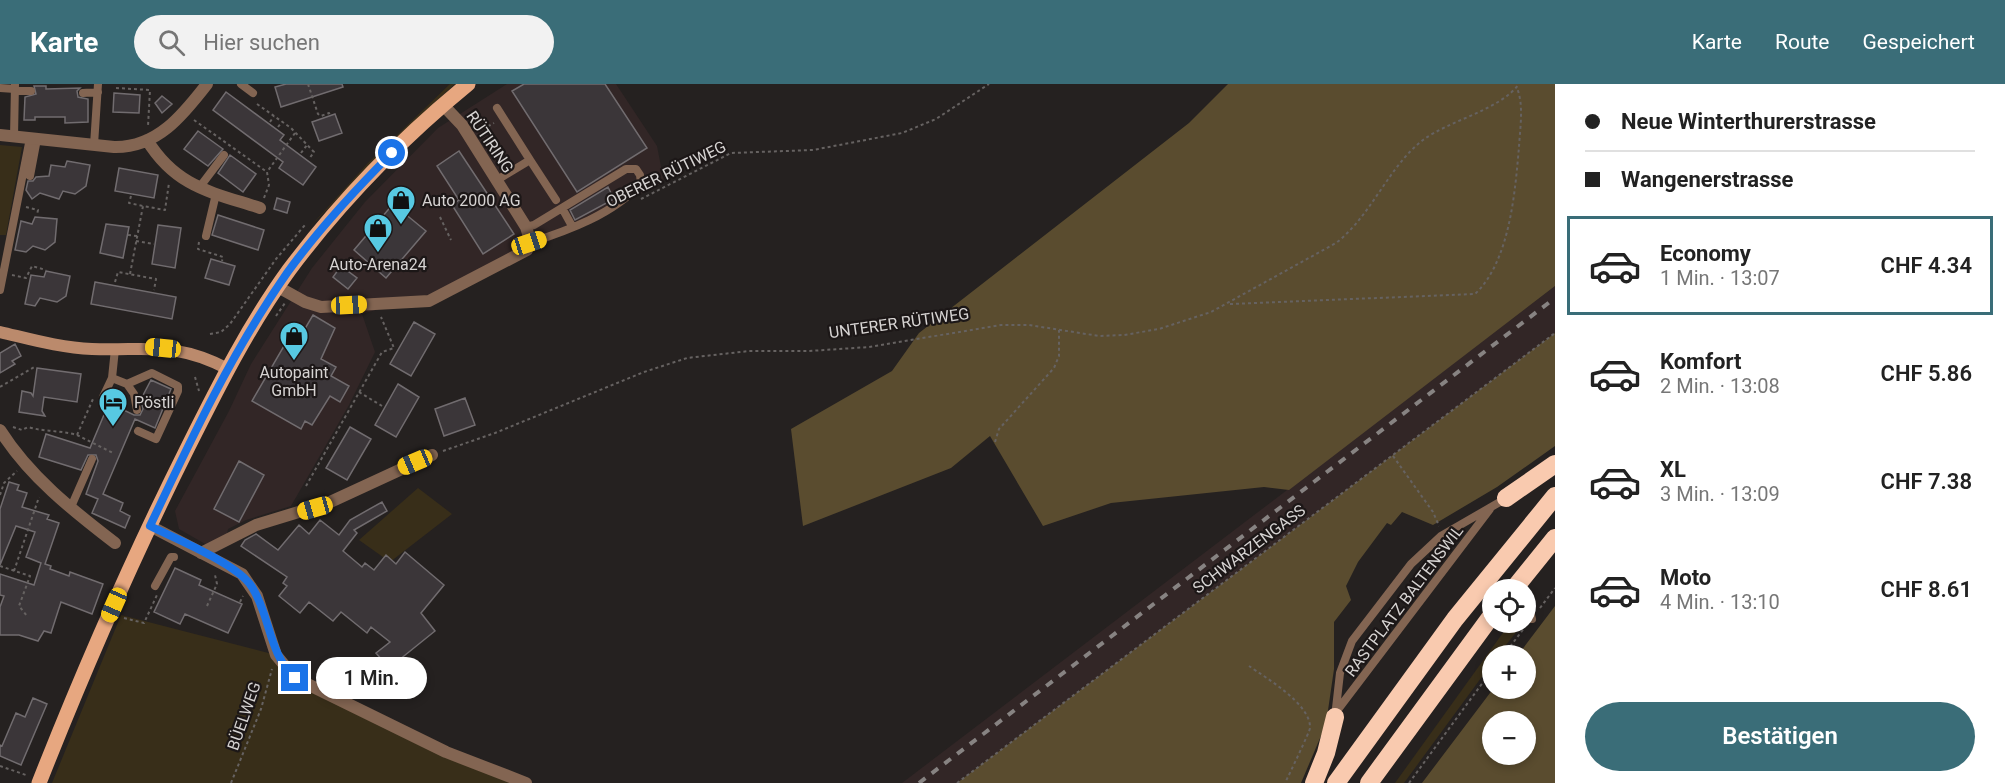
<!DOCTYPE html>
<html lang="de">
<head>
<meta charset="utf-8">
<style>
  body { margin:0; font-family:Roboto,sans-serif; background:#f2f2f2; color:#222; height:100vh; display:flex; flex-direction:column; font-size:22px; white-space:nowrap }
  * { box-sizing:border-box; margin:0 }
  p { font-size:20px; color:#767676 }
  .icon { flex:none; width:33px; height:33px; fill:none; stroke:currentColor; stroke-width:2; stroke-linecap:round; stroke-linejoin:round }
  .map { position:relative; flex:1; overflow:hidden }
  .panel { display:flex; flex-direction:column; background:#fff; width:450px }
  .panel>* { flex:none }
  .hud { display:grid; align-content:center; height:132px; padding:0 30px; background:#fff }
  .tools { position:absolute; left:1482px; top:495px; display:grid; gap:12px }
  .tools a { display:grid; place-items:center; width:54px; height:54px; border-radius:50%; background:#fff; box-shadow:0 3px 9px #0003; font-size:30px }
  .end { position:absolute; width:27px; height:27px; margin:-14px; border:8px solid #1a73e8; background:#fff; box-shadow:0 0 0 3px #fff }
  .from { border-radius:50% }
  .bubble { position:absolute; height:42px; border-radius:21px; background:#fff; box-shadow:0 3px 9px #0003; font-size:20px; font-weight:600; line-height:42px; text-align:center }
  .car { position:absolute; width:18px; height:36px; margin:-18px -9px; border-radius:8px; box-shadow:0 0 4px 2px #0007; background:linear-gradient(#f5c518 24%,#345 0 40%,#f5c518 0 76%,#345 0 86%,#f5c518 0) }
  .hud b { display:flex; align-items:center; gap:21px; height:57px; font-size:22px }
  .hud b+b { border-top:2px solid #e0e0e0 }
  .hud i { width:15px; height:15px; background:#222 }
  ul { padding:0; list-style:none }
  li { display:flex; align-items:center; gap:18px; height:99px; margin:0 12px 9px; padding:0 18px; border:3px solid transparent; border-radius:0px }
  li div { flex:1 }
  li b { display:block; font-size:22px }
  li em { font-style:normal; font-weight:600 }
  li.on { border-color:#3a6d78 }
  li>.icon { width:54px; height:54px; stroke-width:1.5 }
  .primary-button { display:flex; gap:12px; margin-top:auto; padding:12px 30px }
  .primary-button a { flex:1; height:69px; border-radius:36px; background:#3a6d78; color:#fff; font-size:24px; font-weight:600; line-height:69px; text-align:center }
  header { display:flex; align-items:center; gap:36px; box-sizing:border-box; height:84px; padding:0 30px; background:#3a6d78; color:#fff }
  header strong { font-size:28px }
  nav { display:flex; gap:33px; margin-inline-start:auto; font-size:21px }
  .search { width:420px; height:54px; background:#f2f2f2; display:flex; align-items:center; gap:15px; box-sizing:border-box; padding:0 21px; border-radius:33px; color:#767676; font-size:22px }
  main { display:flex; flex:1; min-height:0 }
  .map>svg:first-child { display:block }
</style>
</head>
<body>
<header>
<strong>Karte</strong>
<div class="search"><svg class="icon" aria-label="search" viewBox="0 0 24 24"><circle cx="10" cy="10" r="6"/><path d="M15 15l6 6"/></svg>Hier suchen</div>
<nav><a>Karte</a><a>Route</a><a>Gespeichert</a></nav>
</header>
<main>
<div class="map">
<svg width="1555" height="699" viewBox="0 0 1555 699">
  <rect width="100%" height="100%" fill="#252120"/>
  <path fill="#322626" d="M507 0H616L657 62 664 98 550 157 434 209 362 230 375 268 349 321 291 422 246 436 228 445 227 450 207 461 179 445 175 427 229 327 251 280 312 184 365 118 438 44Z
    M1555 202V249L957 699H902Z"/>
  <path fill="#382e19" d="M450 0H455L397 53 307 146 368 79Z
    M0 61 22 63 6 151H0Z
    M418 404 452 430 390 478 359 456Z
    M121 531 276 571 288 588 526 699H52Z
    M1510 539H1521L1518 546 1498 571 1492 572V579L1404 699H1395Z"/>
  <path fill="#5a4c2f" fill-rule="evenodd" d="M1228 0H1555V202L1289 406 1264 403 1111 419 1043 442 990 352 951 384 803 442 791 345 892 287 919 249 1189 39Z
    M1555 249V362L1497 403 1433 441 1402 428 1391 441 1387 439 1358 478 1346 502 1351 516 1334 538V585L1326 640 1301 699H957Z
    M1555 522V699H1422L1493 605 1526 604V572L1518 571ZM1492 638H1526V670H1492Z"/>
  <path fill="#3b3639" stroke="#716c6f" stroke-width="1.5" d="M286 0H342L343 3 281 23 275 3Z
    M524 0H605L647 64 577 108 512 7Z
    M34 2H46V5L80 4 77 7 78 13 88 15V38L65 39V33H35V36H24L25 13 36 10Z
    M226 8 284 51 280 56 316 83 303 101 279 84 283 78 213 26Z
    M114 9 140 11 139 29 113 28Z
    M162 12 172 20 162 29 155 19Z
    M335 30 342 49 319 57 312 38Z
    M198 47 223 65 208 82 184 65Z
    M459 67 514 150 483 170 452 121 459 116 437 82Z
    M230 71 256 90 243 108 218 89Z
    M67 77 90 81 86 102 75 110 63 107 59 115 40 109 32 115 26 106 28 97H33L36 93 49 92 51 81 65 83Z
    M119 84 158 91 154 114 115 107Z
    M608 103 614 115 575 136 570 126Z
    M277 114 290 118 287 129 274 125Z
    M393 120 426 147 386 194 354 166Z
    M218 131 264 146 258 166 212 151Z
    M35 133 57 135 55 158 45 166 33 162 26 168 15 166 21 137 32 140Z
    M106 140 129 143 123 174 100 169Z
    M158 141 181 144 175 184 152 180Z
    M211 175 235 182 229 201 205 194Z
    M341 182 357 194 348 205 333 193Z
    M46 187 70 192 66 212 57 218 40 214 35 222 25 220 31 191 44 193Z
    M95 198 176 213 172 235 91 220Z
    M313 231 335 244 321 275 336 283 331 292 349 302 340 318 330 312 312 341 305 337 301 345 252 317 288 255 296 260Z
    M414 238 435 250 411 292 390 280Z
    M15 260 21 272 12 277 15 280 0 289V269Z
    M37 284 81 290 77 318 44 313 42 327 45 332 19 328 22 307 31 309 33 312Z
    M151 296 171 305 155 344 135 335 103 410 123 419 120 427 130 432 125 444 92 429 98 415 86 410 98 377 96 371H88L81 386 39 373 46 350 90 364 109 319 134 331H140L143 325 141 315Z
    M398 300 419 313 396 353 375 341Z
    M465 314 475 341 444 352 435 325Z
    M350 343 371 355 347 396 326 384Z
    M239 377 264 391 239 438 214 425Z
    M9 398 19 401 17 406 27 409 22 423 49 431 47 435 59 439 45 480 51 482 50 485 69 492 70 488 103 500 92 530 61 518 51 549 44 547 38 557 19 551H0V523L4 512 0 511V490L34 501 41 479 26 473 35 448 16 442 0 481V425Z
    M382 418 387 427 354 446 357 449 343 467 362 483 365 479 374 486 386 471 396 480 405 468 444 501 421 529 435 547 389 584 376 569 390 558 371 543 367 549 341 528 333 537 309 518 300 529 279 512 287 502 283 499 287 493 241 462 245 456 256 450 278 466 299 441 309 450 320 436 339 451 350 436Z
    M175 484 201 496 199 501 242 520 228 549 185 530 180 540 154 528Z
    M33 614 47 620 21 681 0 672V661L2 662 16 629 25 633Z"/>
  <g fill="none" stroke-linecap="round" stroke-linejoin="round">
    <path stroke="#666261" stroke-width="2" stroke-dasharray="3 3" stroke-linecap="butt" d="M308 0 318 30 321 32 329 29 330 31
      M116 4 150 6 148 42
      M257 20 291 44 314 68 309 75
      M194 36 267 88
      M270 38 274 32
      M278 43 282 38
      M491 65 498 60 487 43 494 39
      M301 69 307 61
      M131 112 129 119 143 122
      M264 114 269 101 267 88 295 49
      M641 115 731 69 813 66 902 49 936 35 989 0
      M26 123 38 126 37 131
      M440 133 451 156
      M128 151 137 152
      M136 157 154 160
      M199 158 198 165 223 173 222 177
      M130 190 143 122 165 126 169 99
      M12 191 26 194 32 182 46 186
      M115 198 118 188 156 195 154 206
      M1230 220 1475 210C1510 177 1515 108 1519 63 1520 44 1524 21 1517 4
      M276 232 285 219
      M210 250 221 248 230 240 276 175 305 141
      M195 293 199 307
      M0 303 36 282
      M359 308 382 322
      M13 343 22 346 28 343C45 348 59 346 77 351L93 315
      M77 351 113 369
      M995 358 999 345 1054 284 1059 272V246
      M443 367 495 349 644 288 687 274 749 267H809L869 263 1001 241H1029L1099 252 1124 251 1159 245 1211 228 1336 159C1372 131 1388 83 1423 56 1450 36 1500 26 1519 0
      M1393 372 1433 428 1439 442
      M306 402 382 268 394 264 381 233
      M0 411 4 399 17 387
      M0 482 30 492 19 522 27 532
      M14 487 39 413
      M240 518 243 512
      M207 522 217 500 215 491
      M1540 524 1555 504
      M124 534 144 539 157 511
      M1503 572 1525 543
      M1249 582C1266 594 1311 620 1310 644 1310 647 1289 691 1285 699
      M0 682 26 691
      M231 699 261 625 272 585
      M957 699 1555 249
      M1409 699 1492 586"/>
    <path stroke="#836552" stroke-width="8" d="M241 0 253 9
      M0 4 15 5
      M15 7H31
      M83 9 98 8
      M14 53 15 0
      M94 61 98 0
      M530 76 556 116
      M30 92 37 55
      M497 96 530 76 497 24
      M199 104 224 71
      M562 124 572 142
      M526 143 534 141 626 85H636L640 91 641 99C614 130 567 147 529 159
      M206 152 216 110
      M0 206 30 54
      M112 294 127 300 152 289 178 302V307L156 355 138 347
      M127 300 134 310 137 326
      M103 313 112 294 115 265
      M71 423 92 375
      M155 502 171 473H174
      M1526 511 1532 535
      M1336 628 1490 425
      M1335 633 1340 589 1352 557 1411 480 1441 452 1505 415"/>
    <path stroke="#836552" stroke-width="12" d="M0 51 114 63C157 64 183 31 207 0
      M147 56C176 103 211 108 260 124
      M278 203 305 218 321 223 429 217 527 166 530 156 526 143 462 41 443 21
      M0 346C29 392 72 426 115 459
      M150 442 242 490 257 512 276 571 295 594 446 668 526 699
      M201 469 256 441 328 419 432 371"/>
    <path stroke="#bb8a6c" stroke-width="12" d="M0 248C30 255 61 264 92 265 147 267 175 257 228 285"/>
    <path stroke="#e7a780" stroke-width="15" d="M39 699C84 585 133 473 188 363 218 303 249 241 289 186 340 118 402 54 468 0"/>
    <path stroke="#f9caaf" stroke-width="18" d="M1506 414 1555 380
      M1513 506 1555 454
      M1314 699 1326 669 1335 633
      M1336 699 1455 535 1555 412
      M1369 699 1492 531"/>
    <path stroke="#878382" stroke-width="4" stroke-dasharray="8 8" stroke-linecap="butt" d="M919 699 1555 214"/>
  </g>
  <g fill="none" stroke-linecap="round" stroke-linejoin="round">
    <path stroke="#1a73e8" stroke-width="8" d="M295 594C268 569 271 533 252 503 238 480 176 455 150 442 191 355 232 268 287 189 318 146 355 106 392 69"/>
  </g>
  <defs>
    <g id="shop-pin" transform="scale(1.5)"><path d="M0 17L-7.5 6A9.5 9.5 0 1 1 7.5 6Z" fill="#57c9e2" stroke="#1c1717"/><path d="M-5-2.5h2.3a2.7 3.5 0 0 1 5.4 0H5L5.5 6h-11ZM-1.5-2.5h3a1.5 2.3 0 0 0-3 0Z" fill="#111"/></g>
    <g id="hotel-pin" transform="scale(1.5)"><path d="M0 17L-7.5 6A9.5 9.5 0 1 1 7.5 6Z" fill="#57c9e2" stroke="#1c1717"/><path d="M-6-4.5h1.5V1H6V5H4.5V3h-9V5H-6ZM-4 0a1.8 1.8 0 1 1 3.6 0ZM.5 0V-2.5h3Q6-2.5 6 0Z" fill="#111"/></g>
  </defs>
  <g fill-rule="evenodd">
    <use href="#shop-pin" x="401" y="116"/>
    <use href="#shop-pin" x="378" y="144"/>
    <use href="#shop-pin" x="294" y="252"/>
    <use href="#hotel-pin" x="113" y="318"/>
  </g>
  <g text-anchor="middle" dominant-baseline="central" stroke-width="4.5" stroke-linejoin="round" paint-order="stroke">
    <g font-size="16" fill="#d6d3d2" stroke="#1c1717">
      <text transform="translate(490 58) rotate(56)">RÜTIRING</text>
      <text transform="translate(666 90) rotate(-26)">OBERER RÜTIWEG</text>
      <text transform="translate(899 239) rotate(-8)">UNTERER RÜTIWEG</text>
      <text transform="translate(1249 465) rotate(-37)">SCHWARZENGASS</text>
      <text transform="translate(1404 517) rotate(-53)">RASTPLATZ BALTENSWIL</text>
      <text transform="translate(244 632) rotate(-71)">BÜELWEG</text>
    </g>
    <g font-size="16" fill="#d6d3d2" stroke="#1c1717" text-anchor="start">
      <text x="422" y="116">Auto 2000 AG</text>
      <text x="378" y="180" text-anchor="middle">Auto-Arena24</text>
      <text x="294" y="288" text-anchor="middle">Autopaint<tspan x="294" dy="18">GmbH</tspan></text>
      <text x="134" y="318">Pöstli</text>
    </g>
  </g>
</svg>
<div class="tools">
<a><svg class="icon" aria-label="locate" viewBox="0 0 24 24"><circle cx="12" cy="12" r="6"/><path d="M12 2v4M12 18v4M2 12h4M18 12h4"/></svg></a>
<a>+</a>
<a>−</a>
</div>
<i class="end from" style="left:392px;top:69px"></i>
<i class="end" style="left:295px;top:594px"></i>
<div class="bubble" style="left:316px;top:573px;width:111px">1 Min.</div>
<i class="car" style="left:529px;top:159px;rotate:72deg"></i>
<i class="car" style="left:349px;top:221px;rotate:87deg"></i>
<i class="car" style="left:163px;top:264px;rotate:276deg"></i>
<i class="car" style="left:415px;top:378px;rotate:247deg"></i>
<i class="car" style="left:315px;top:424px;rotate:254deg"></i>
<i class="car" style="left:114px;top:521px;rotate:204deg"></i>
</div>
<section class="panel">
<div class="hud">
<b><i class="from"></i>Neue Winterthurerstrasse</b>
<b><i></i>Wangenerstrasse</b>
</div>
<ul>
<li class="on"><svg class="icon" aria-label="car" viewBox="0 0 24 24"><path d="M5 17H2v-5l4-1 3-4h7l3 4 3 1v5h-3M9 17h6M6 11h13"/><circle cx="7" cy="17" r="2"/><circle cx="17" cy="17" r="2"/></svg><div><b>Economy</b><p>1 Min. · 13:07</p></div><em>CHF 4.34</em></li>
<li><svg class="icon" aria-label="car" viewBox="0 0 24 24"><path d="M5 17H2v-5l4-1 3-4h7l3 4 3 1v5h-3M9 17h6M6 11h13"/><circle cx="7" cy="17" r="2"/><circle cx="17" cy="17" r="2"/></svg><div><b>Komfort</b><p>2 Min. · 13:08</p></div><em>CHF 5.86</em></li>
<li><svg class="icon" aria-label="car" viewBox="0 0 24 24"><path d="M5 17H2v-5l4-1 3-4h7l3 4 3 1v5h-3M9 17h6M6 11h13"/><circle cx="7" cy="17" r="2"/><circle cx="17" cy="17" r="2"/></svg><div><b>XL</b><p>3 Min. · 13:09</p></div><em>CHF 7.38</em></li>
<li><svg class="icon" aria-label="car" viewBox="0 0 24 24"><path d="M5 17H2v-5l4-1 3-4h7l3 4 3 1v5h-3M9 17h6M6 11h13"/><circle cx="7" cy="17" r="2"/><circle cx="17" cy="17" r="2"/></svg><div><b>Moto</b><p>4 Min. · 13:10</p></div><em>CHF 8.61</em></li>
</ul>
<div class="primary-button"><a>Bestätigen</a></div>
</section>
</main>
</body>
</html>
